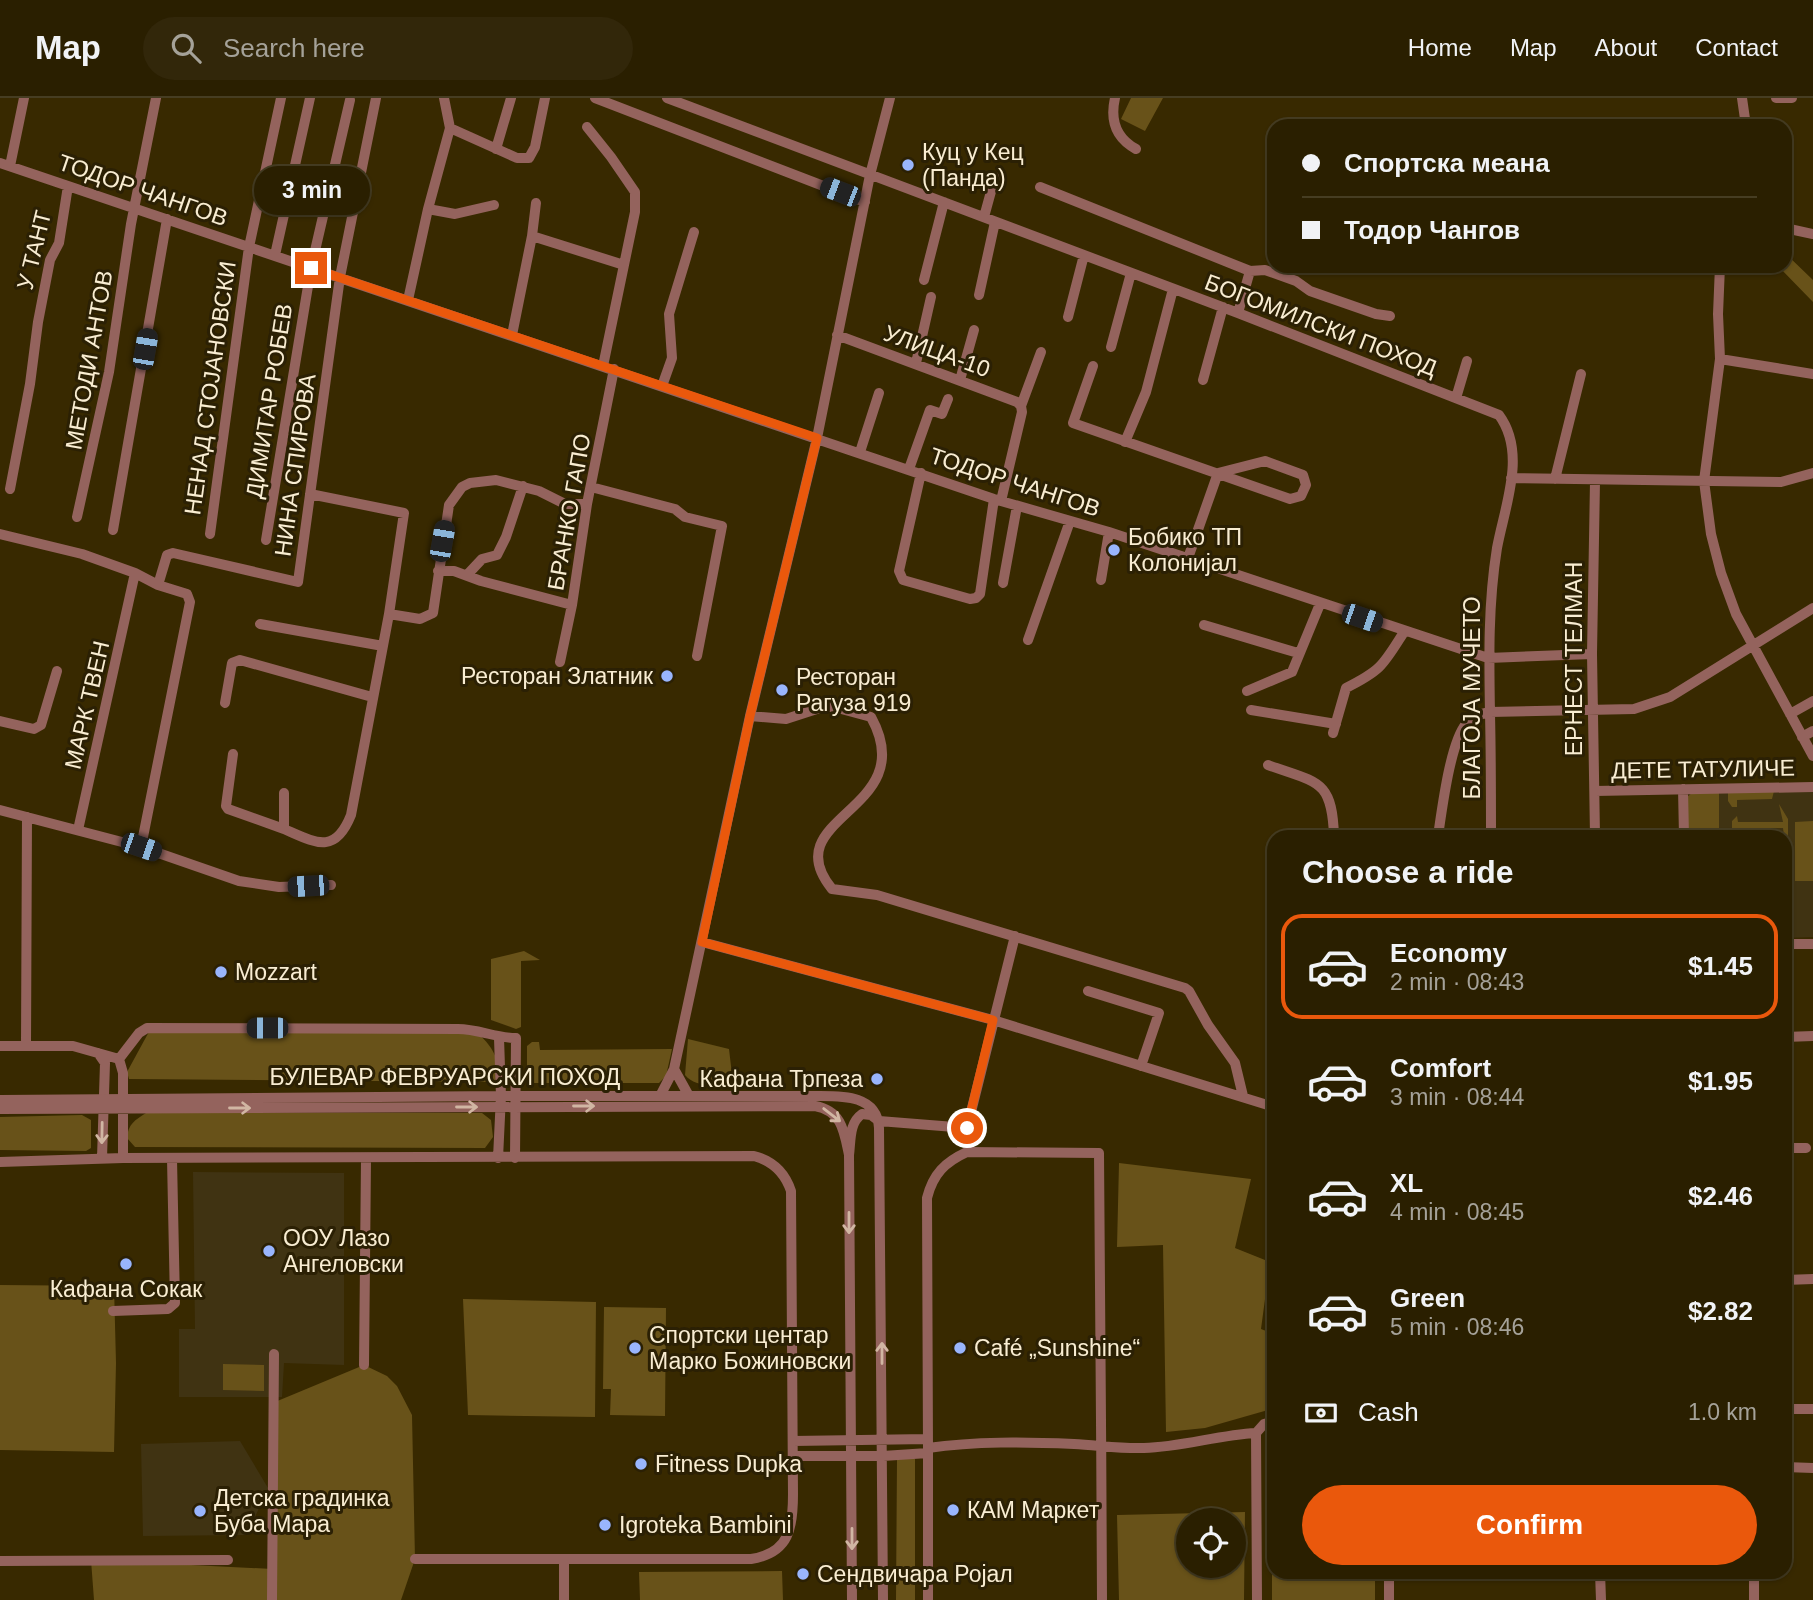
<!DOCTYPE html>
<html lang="en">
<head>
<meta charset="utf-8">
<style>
  body { margin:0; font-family:Arial,sans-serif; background:#32270a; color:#f1f3f6; height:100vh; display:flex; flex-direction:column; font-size:26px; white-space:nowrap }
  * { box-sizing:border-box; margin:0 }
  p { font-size:23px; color:#a5a299 }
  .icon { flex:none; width:38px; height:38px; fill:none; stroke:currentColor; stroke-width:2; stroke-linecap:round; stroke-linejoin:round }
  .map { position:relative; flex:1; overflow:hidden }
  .sheet { position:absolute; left:1267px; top:732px; width:525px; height:749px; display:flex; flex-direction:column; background:#2a1f00; border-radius:21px; box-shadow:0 2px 5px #0004,0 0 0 2px #463d22 }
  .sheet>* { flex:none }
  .guide { position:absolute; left:1267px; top:21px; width:525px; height:154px; border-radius:21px; box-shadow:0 2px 5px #0004,0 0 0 2px #463d22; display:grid; align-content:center; height:154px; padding:0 35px; background:#2a1f00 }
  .tools { position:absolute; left:1176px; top:1410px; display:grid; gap:14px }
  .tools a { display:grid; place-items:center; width:70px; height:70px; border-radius:50%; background:#2a1f00; box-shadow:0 2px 5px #0004,0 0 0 2px #463d22; font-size:35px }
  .end { position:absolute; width:32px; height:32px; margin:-16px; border:9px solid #ea580c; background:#fff; box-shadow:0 0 0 4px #fff }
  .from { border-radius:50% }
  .bubble { position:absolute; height:49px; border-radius:24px; background:#2a1f00; box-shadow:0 2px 5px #0004,0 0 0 2px #463d22; font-size:23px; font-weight:700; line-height:49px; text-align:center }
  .car { position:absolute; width:21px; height:42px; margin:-21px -10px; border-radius:9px; box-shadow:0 0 5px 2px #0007; background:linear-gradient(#222 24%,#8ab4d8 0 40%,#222 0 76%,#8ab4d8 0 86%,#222 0) }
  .guide b { display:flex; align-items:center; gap:24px; height:66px; font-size:26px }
  .guide b+b { border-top:2px solid #463d22 }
  .guide i { width:18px; height:18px; background:#f1f3f6 }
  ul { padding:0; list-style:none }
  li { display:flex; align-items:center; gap:21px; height:105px; margin:0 14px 10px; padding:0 21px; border:4px solid transparent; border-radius:21px }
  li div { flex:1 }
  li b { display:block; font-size:26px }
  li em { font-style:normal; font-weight:700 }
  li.current { border-color:#ea580c }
  li>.icon { width:63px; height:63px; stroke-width:1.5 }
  h2 { padding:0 35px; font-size:32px; line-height:84px }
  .pay { display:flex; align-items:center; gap:18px; height:77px; padding:0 35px; font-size:26px }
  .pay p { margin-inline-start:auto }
  .cta { display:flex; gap:14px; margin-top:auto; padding:14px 35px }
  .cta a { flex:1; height:80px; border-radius:42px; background:#ea580c; color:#fff; font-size:28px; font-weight:700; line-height:80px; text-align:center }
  header { display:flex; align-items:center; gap:42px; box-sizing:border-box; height:98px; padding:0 35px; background:#2a1f00; border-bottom:2px solid #463d22 }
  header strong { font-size:33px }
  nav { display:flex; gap:38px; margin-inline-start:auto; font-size:24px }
  .search { width:490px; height:63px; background:#32270a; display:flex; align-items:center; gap:18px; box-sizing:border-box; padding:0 24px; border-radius:38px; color:#a5a299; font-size:26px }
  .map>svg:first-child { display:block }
</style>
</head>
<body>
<header>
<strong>Map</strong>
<div class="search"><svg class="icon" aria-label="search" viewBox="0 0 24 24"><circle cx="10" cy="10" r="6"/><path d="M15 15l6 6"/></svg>Search here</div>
<nav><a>Home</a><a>Map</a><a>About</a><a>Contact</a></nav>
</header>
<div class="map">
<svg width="1813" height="1502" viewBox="0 0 1813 1502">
  <rect width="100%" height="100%" fill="#382900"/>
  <path fill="#403312" d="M1813 693V839L1785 840V738H1688L1689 696Z
    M193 1074 344 1075V1267L284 1265 282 1299H179V1231H195Z
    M240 1343 268 1390 247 1437 143 1438 141 1346Z"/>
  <path fill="#685219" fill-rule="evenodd" d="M1131 0H1163L1145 33 1121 21Z
    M1785 155 1813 182V204L1778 168H1785Z
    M1774 693 1772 701 1737 702V709H1732L1728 703V694Z
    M1719 694V738H1688L1687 699 1692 695Z
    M1779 706 1788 721V745H1785L1783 730H1732V723L1737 718 1738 724H1783Z
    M1813 723V783H1795V724Z
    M524 853 540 862 521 863V929L516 931 491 922V861Z
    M151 930 476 935C491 944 505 968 494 984L129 981 127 974Z
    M688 941 729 951 733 985C716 986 697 991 685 977Z
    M532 944H539L540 952 672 951 666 978 659 985H530L527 978V948Z
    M146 1015H482L491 1022 493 1039 485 1050 135 1049 127 1040C128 1026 135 1022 146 1015Z
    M82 1017 91 1022V1050L86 1053 0 1052V1019Z
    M1119 1065 1251 1081 1235 1150 1270 1164 1261 1231 1274 1236V1313L1268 1312 1205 1330 1166 1334 1163 1147 1117 1149Z
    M0 1187 114 1188 116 1265 114 1354 0 1352Z
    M463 1201 596 1204 595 1319 468 1317Z
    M604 1209 666 1210 665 1318 610 1317 611 1291H603Z
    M223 1266 264 1267V1293L223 1292Z
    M364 1267 387 1278 397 1288 412 1317 415 1461 401 1502H94L91 1462 273 1471 275 1304Z
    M910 1359 915 1361V1502H896L897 1362Z
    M1272 1371 1274 1474H1375V1502H1272Z
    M1245 1414 1244 1502H1119L1117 1417ZM1188 1423H1234V1468H1188Z
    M782 1473 783 1502H640L639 1474Z"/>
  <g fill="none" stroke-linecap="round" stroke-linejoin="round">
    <path stroke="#94635d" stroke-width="10" d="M595 0 865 104
      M667 0 1238 215 1499 317C1527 355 1505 407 1497 450 1488 506 1489 560 1490 616 1491 657 1491 698 1491 738
      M1115 0C1110 22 1116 40 1136 51
      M1742 0 1746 28
      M1776 0H1792
      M587 29 611 59 635 94V114L603 268
      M450 30 517 60H529L535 49 545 0
      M496 51 511 0
      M0 65 994 401 1109 434 1488 560 1592 556
      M10 68 24 0
      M1040 89 1250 173 1265 172 1296 183 1310 193 1376 216 1390 218
      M428 111 455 116 494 107
      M984 119 995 79
      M1785 130 1813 136
      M532 138 624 167
      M275 157 310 0
      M1720 168 1718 216 1720 261 1704 383 1711 436 1721 475 1736 516 1813 658
      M1641 171 1720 169
      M924 182 944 104
      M979 197 995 124
      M408 202 428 111 450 30 444 0
      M1238 215 1250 173
      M1068 219 1084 157
      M512 237 532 138 536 105
      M837 237 1017 304 1021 308
      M1111 249 1131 175
      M1720 261 1813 276
      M916 265 931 199
      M1093 268 1073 325 1290 401 1301 398 1306 387 1303 377 1265 363 1218 375
      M960 282 974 232
      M1203 282 1223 209
      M662 288 672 260 669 216 694 134
      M1456 300 1467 263
      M1125 344 1146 294 1173 191
      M860 354 879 295
      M909 371 930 312 942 316 948 301
      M921 375 899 473 903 482 970 501 976 500 980 496 994 401
      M1511 380 1781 384 1813 375
      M1555 381 1581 276
      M591 389 675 411 685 419 722 428 697 558
      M10 391 30 286 38 224 50 162 59 145 68 88
      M1001 403 1022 314 1021 308 1041 254
      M77 419 109 274 131 126 156 0
      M113 432 167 121
      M0 436 82 456 135 475 78 732
      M210 436 249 149 281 0
      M266 442 311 170 350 2
      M1188 460 1218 375
      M438 473H454L481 483 572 507
      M135 475 158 487 187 496 190 504 141 749
      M467 477 482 461 497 457 506 439 523 388
      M1101 482 1109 434
      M1003 485 1017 408
      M158 487 167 457 173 455 298 484 340 179 376 0
      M389 516 420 521 433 515 449 407 462 389 470 385 496 382 539 393 565 406H587
      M260 526 383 548
      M1204 527 1298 555
      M1028 542 1070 423
      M560 564 572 507 587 406 614 271
      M1247 593 1292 574 1320 506
      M225 605 232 565 240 562 372 599
      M1251 612 1336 626
      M1790 616 1813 603
      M750 618 786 621 823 609H834L871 619C923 713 773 718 832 791L877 797 1185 890 1189 893 1208 927 1235 965 1243 998
      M0 623 34 631 41 627 57 573
      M1333 635 1346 590C1382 572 1383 567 1404 534
      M1802 639 1813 633
      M233 656 226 708 228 711 284 731
      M1268 667C1318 685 1332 681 1334 738
      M1683 691 1684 738
      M1595 693 1813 689
      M284 695V731C316 745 335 757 351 717L389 516 404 415 310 396
      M0 712 141 749 239 783 279 789 331 787
      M1438 738C1442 712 1450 645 1466 626 1472 618 1481 616 1490 614L1634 611 1670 599 1813 510
      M1595 738 1592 556 1595 383
      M702 844 993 922 1274 1009
      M1785 846H1813
      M1088 893 1159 915 1141 968
      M1785 939 1813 938
      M0 948H73L119 961 139 935 147 930 458 931C478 931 496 940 516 940L515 1060
      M26 948 27 719
      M98 955 105 965 102 1060
      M119 961 123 975V1060
      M674 971 689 998
      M660 998 674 971 750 618 817 340 870 77 890 0
      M0 1002 501 998H815C841 998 877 996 879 1030L883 1502
      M0 1011 815 1008C842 1013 844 1033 849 1057
      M1785 1050H1806
      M498 1060 501 998 499 940
      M0 1064 123 1060 754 1058C773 1063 785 1075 791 1093L793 1396C793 1429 790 1455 751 1461H415
      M1785 1182 1813 1181
      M113 1213 168 1211 175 1205 172 1061
      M364 1267 366 1061
      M1785 1311H1813
      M1256 1335 1257 1502
      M793 1343 928 1341
      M928 1350V1502
      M793 1358H883L928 1355
      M1785 1369 1813 1370
      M564 1461V1502
      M0 1463 228 1462
      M1389 1474V1502
      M1600 1474 1601 1502
      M1754 1474V1502
      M272 1502 274 1256
      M852 1502 849 1057C851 1042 849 1025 862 1016L871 1017 879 1023 967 1030 1015 838
      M1102 1502C1101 1353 1101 1204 1099 1055L967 1054C945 1064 933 1076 927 1100L928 1350C976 1343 1025 1344 1074 1346 1097 1347 1121 1351 1144 1350 1182 1349 1218 1337 1256 1335L1264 1326 1274 1323"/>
  </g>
  <defs><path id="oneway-shaft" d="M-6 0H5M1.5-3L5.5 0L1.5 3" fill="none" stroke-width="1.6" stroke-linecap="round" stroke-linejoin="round" transform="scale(1.75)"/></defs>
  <g stroke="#d1b6a3">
    <use href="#oneway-shaft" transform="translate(584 1008)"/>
    <use href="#oneway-shaft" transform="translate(467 1009)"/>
    <use href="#oneway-shaft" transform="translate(240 1010)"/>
    <use href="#oneway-shaft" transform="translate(832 1017) rotate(38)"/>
    <use href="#oneway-shaft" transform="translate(102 1035) rotate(91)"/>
    <use href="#oneway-shaft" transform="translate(849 1125) rotate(90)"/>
    <use href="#oneway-shaft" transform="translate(882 1255) rotate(-90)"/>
    <use href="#oneway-shaft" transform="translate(852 1441) rotate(90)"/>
  </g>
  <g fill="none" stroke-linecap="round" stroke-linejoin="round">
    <path stroke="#ea580c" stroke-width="9" d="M311 170 817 340 750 618 702 844 993 922 967 1030"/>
  </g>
  <g fill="#99b5fd" stroke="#2b2004" stroke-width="2.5">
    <circle cx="908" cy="67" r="7"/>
    <circle cx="1114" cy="452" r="7"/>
    <circle cx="667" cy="578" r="7"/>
    <circle cx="782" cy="592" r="7"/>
    <circle cx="221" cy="874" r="7"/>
    <circle cx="877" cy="981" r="7"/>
    <circle cx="269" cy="1153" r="7"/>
    <circle cx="126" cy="1166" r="7"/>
    <circle cx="635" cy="1250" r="7"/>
    <circle cx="960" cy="1250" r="7"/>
    <circle cx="641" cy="1366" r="7"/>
    <circle cx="953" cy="1412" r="7"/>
    <circle cx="200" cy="1413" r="7"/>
    <circle cx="605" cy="1427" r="7"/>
    <circle cx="803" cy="1476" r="7"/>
  </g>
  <g text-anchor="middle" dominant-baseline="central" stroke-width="6" stroke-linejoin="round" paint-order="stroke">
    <g font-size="23" fill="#f9edd2" stroke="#2b2004" text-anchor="start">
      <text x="922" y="54">Куц у Кец<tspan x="922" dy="26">(Панда)</tspan></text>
      <text x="1128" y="439">Бобико ТП<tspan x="1128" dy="26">Колонијал</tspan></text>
      <text x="653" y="578" text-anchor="end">Ресторан Златник</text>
      <text x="796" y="579">Ресторан<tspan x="796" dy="26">Рагуза 919</tspan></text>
      <text x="235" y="874">Mozzart</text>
      <text x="863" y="981" text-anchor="end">Кафана Трпеза</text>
      <text x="283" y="1140">ООУ Лазо<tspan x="283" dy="26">Ангеловски</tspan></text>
      <text x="126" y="1191" text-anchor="middle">Кафана Сокак</text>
      <text x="649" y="1237">Спортски центар<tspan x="649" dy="26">Марко Божиновски</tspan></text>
      <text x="974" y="1250">Café „Sunshine“</text>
      <text x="655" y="1366">Fitness Dupka</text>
      <text x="214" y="1400">Детска градинка<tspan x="214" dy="26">Буба Мара</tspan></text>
      <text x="967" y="1412">КАМ Маркет</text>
      <text x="619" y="1427">Igroteka Bambini</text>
      <text x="817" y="1476">Сендвичара Ројал</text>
    </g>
    <g font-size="23" fill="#f9edd2" stroke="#2b2004">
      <text transform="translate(143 92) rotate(19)">ТОДОР ЧАНГОВ</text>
      <text transform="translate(34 152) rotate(-76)">У ТАНТ</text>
      <text transform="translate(1321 227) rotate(21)">БОГОМИЛСКИ ПОХОД</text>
      <text transform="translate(937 253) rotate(20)">УЛИЦА-10</text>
      <text transform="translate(89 262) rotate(-80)">МЕТОДИ АНТОВ</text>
      <text transform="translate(210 290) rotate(-82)">НЕНАД СТОЈАНОВСКИ</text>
      <text transform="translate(269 303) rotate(-81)">ДИМИТАР РОБЕВ</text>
      <text transform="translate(295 367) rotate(-82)">НИНА СПИРОВА</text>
      <text transform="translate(1015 384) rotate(18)">ТОДОР ЧАНГОВ</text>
      <text transform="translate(569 414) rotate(-80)">БРАНКО ГАПО</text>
      <text transform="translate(1574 561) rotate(-90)">ЕРНЕСТ ТЕЛМАН</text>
      <text transform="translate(1472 600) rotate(-90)">БЛАГОЈА МУЧЕТО</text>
      <text transform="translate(87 607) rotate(-77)">МАРК ТВЕН</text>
      <text transform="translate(1703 671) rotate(-1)">ДЕТЕ ТАТУЛИЧЕ</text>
      <text x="445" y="979">БУЛЕВАР ФЕВРУАРСКИ ПОХОД</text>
    </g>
  </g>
</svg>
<div class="tools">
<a><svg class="icon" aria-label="locate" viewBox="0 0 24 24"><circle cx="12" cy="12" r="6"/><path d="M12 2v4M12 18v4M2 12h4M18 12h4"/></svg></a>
</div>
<i class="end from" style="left:967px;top:1030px"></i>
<i class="end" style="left:311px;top:170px"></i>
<div class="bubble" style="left:254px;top:68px;width:116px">3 min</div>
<i class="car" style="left:840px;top:94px;rotate:291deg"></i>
<i class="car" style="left:145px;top:251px;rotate:10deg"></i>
<i class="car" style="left:442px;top:443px;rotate:10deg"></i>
<i class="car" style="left:1362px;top:520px;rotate:109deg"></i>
<i class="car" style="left:141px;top:749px;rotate:109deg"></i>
<i class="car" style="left:308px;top:788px;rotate:267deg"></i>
<i class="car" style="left:267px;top:930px;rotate:270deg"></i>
<div class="guide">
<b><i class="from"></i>Спортска меана</b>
<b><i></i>Тодор Чангов</b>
</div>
<section class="sheet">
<h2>Choose a ride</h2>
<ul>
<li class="current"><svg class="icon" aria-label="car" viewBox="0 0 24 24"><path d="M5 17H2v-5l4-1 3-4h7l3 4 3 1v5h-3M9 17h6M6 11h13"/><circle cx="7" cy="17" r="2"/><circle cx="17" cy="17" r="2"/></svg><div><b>Economy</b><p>2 min · 08:43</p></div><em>$1.45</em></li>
<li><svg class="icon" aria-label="car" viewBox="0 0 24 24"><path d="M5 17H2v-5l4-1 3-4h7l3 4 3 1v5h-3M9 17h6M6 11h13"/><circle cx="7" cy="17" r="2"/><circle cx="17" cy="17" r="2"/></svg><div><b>Comfort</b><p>3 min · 08:44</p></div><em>$1.95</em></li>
<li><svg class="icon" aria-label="car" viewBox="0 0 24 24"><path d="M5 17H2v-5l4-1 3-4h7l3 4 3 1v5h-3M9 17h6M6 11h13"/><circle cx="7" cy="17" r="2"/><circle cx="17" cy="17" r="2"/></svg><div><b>XL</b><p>4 min · 08:45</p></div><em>$2.46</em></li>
<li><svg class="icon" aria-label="car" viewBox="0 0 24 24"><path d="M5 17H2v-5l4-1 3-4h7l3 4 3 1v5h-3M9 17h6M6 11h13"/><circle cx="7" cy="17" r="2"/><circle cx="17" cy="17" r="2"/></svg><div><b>Green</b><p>5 min · 08:46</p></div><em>$2.82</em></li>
</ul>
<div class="pay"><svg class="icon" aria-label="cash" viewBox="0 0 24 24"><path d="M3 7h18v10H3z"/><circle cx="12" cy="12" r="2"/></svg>Cash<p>1.0 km</p></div>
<div class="cta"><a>Confirm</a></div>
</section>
</div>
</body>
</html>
